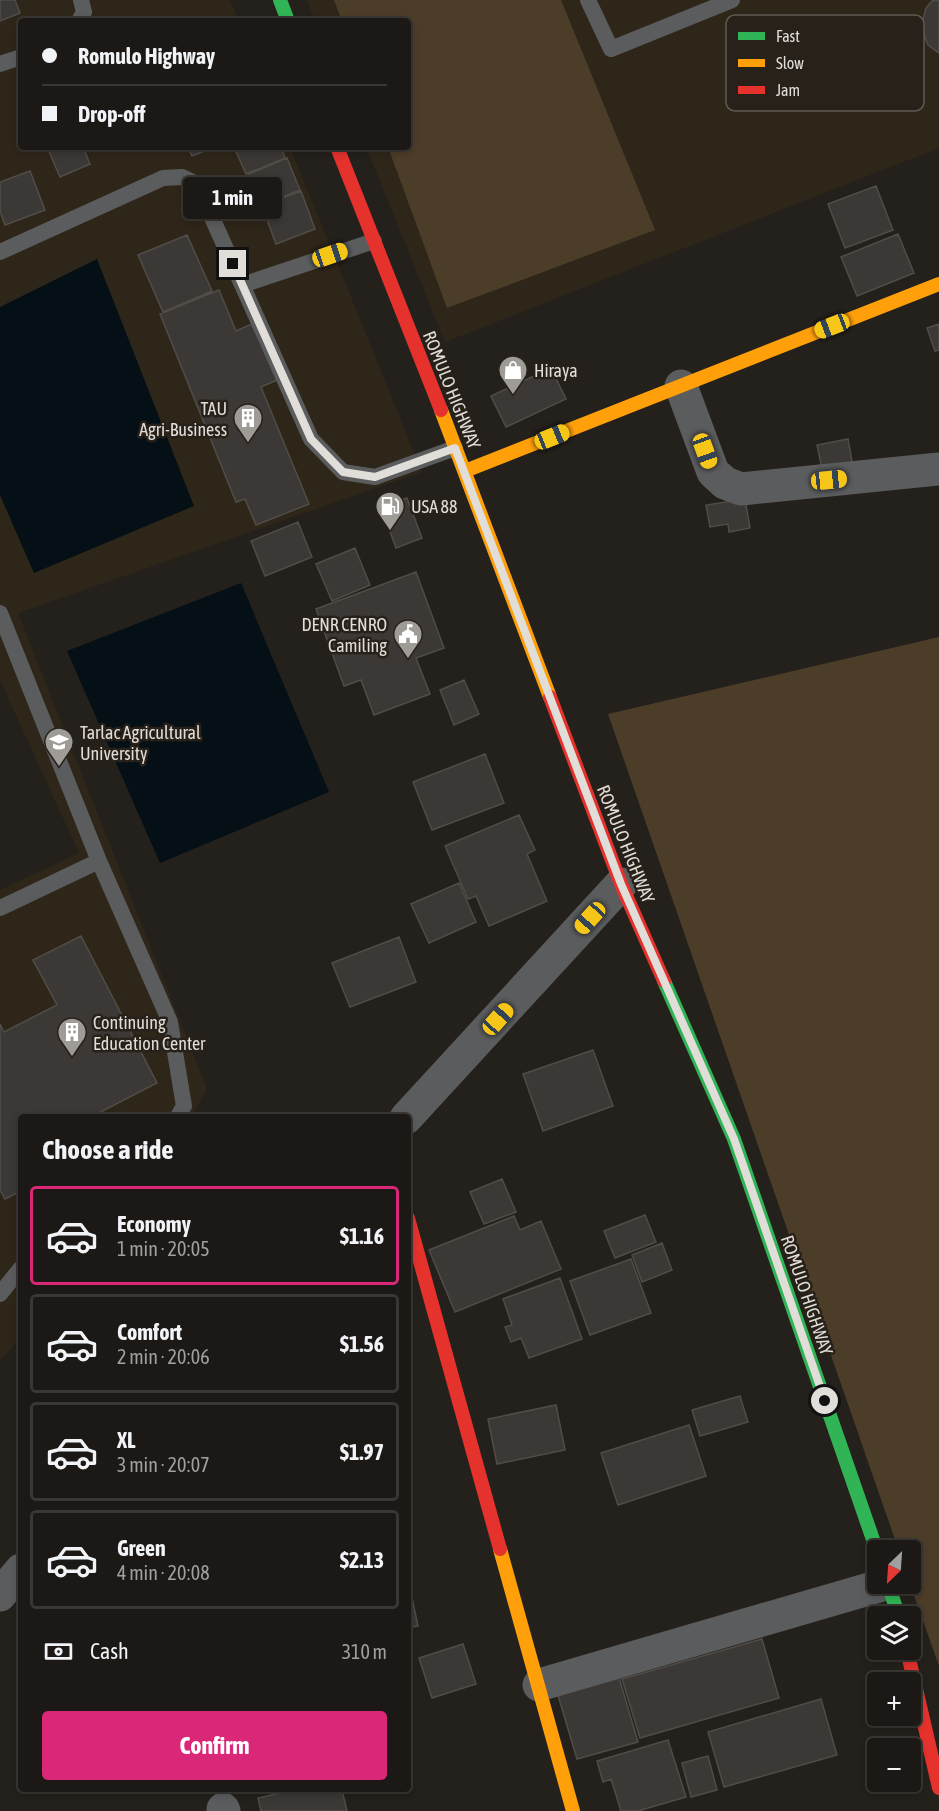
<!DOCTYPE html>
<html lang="en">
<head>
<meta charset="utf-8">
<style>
  body { margin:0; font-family:"Asap Condensed",sans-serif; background:#282522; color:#f1f3f6; height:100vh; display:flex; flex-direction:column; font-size:22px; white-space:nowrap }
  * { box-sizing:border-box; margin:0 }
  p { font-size:20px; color:#a0a0a0 }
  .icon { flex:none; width:33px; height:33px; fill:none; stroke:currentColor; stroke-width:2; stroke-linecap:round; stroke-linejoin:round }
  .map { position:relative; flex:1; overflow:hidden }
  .sheet { position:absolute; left:18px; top:1114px; width:393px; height:678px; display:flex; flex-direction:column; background:#1b1815; border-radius:6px; box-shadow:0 3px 9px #0003,0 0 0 2px #393734 }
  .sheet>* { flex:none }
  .guide { position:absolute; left:18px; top:18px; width:393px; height:132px; border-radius:6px; box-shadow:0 3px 9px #0003,0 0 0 2px #393734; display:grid; align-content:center; height:132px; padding:0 24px; background:#1b1815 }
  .needle { width:39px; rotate:205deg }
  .tools { position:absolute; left:867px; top:1540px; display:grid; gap:12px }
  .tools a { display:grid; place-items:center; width:54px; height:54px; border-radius:6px; background:#1b1815; box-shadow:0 3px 9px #0003,0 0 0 2px #393734; font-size:30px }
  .end { position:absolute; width:27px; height:27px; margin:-14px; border:8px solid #e1ddd8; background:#111; box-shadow:0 0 0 3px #111 }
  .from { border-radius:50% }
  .bubble { position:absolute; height:42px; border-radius:6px; background:#1b1815; box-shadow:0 3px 9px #0003,0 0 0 2px #393734; font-size:20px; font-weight:700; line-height:42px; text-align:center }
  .car { position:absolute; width:18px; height:36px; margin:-18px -9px; border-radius:8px; box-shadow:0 0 4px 2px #0007; background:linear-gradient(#f5c518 24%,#345 0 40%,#f5c518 0 76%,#345 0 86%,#f5c518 0) }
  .guide b { display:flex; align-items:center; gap:21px; height:57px; font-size:22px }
  .guide b+b { border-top:2px solid #393734 }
  .guide i { width:15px; height:15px; background:#f1f3f6 }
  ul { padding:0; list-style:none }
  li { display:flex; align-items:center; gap:18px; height:99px; margin:0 12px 9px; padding:0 12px; border:3px solid #393734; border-radius:6px }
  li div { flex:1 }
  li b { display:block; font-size:22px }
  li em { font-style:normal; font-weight:700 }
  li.current { border-color:#db2777 }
  li>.icon { width:54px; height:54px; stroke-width:1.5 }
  h2 { padding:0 24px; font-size:27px; line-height:72px }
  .pay { display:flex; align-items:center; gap:15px; height:66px; padding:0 24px; font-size:22px }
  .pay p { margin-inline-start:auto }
  .cta { display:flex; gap:12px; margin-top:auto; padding:12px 24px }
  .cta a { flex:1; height:69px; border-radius:6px; background:#db2777; color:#fff; font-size:24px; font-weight:700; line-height:69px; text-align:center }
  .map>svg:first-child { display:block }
</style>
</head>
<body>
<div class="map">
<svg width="939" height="1811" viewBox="0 0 939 1811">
  <rect width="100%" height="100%" fill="#24201c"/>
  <path fill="#2f261a" d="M0 0H230L239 21H21V147H290L422 472 18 613 207 1089 191 1117 21 1118V1337L0 1361V890L79 853 0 680Z
    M307 0H939V148L445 342 366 147H408V21H315Z"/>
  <path fill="#4c3d28" d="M334 0H561L655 230 447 308 388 147H408V21H342Z
    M939 637V1666L910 1584V1551H899L608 714Z"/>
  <path fill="#041016" d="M97 259 194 506 34 573 0 495V307Z
    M241 583 329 792 160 863 67 651Z"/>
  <path fill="#3b3835" stroke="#504d49" stroke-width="1.5" d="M0 0H15L20 13 0 21Z
    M939 0V53L928 45 921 27 926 8 932 1Z
    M47 147H83L90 164 60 177Z
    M188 147H214L192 156Z
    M234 147H281L285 158 246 174Z
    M287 158 300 190 262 205 249 174Z
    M30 171 45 210 5 225 0 211V182Z
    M876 186 893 230 845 248 828 204Z
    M301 191 315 229 276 244 262 206Z
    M898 234 914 273 857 296 841 257Z
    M187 235 212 291 163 312 138 255Z
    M219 290 236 331 254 323 277 380 261 387 309 504 256 525 245 499 236 502 160 314Z
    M939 324V350L935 351 927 328Z
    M551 368 566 399 506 427 491 396Z
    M848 439 853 467 823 473 817 445Z
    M407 498 422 538 396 548 381 507Z
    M745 499 750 528 729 532 728 524 710 527 706 505Z
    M298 522 312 557 265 576 251 541Z
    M355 548 370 585 332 601 316 564Z
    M416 572 444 648 416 658 430 694 374 715 361 680 344 686 316 609Z
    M464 680 479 714 454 725 440 690Z
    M485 754 504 803 432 830 413 782Z
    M519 815 535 850 527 854 547 901 489 926 476 896 468 899 445 846Z
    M459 883 476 922 429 943 411 904Z
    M81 936 157 1083 89 1118H21V1191L5 1199 0 1190V1024L4 1032 57 1005 33 960Z
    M399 937 416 982 350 1007 332 963Z
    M593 1050 613 1106 543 1131 523 1074Z
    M502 1179 516 1212 484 1224 470 1192Z
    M645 1215 656 1242 615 1258 604 1231Z
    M514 1216 520 1230 541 1221 561 1269 455 1312 429 1250Z
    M662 1243 672 1270 642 1282 632 1255Z
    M631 1259 651 1313 590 1335 570 1281Z
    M560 1278 582 1339 529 1358 521 1338 511 1342 505 1327 512 1325 503 1299Z
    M740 1396 748 1422 700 1436 692 1410Z
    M556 1405 565 1450 497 1464 488 1419Z
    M689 1425 706 1476 618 1505 601 1453Z
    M408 1579 418 1626 408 1628Z
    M762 1639 779 1698 640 1738 622 1679Z
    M463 1644 476 1684 432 1698 419 1658Z
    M618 1674 638 1742 577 1759 557 1692Z
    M821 1699 837 1755 724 1787 708 1732Z
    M668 1740 686 1797 638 1811H621L611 1779 603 1782 597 1761Z
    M708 1756 717 1790 691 1797 682 1763Z
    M294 1790H342L347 1811H261L258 1798Z"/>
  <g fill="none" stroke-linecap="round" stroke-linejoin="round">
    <path stroke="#5b5c5d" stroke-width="16" d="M588 0 611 49 732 0
      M79 21 84 12 81 0
      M0 64 21 57
      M0 252 163 178 182 177 197 184 311 439 343 472 375 477 455 448
      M242 285 374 241
      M0 613 99 861 170 1022 184 1106 177 1118
      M0 908 99 861
      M0 1294 21 1268"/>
    <path stroke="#5b5c5d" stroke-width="33" d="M681 386 713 472 725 483 741 489 939 469
      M406 1118 621 884
      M0 1595 21 1570
      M539 1685 886 1584
      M223 1809 224 1811"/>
    <path stroke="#30b455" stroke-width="14" d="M280 0 288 21
      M664 981 734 1139 878 1554
      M888 1584 899 1617"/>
    <path stroke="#ff9f0a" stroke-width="14" d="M441 410 550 697
      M465 471 939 284
      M500 1549 573 1811"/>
    <path stroke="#e5322d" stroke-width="14" d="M337 147 441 410
      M550 697 621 884 664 981
      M408 1218 500 1549
      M907 1650 939 1788"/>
  </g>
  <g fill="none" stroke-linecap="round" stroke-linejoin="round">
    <path stroke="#e1ddd8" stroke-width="8" d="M233 264 311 439 343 472 375 477 455 448 621 884 734 1139 825 1401"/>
  </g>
  <defs>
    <g id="shop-pin" transform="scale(1.5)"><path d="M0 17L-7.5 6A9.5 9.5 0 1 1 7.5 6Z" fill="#9f9b96" stroke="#272119"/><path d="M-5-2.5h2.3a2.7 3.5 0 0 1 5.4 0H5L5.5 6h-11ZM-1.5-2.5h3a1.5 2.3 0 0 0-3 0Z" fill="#fff"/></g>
    <g id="building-pin" transform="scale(1.5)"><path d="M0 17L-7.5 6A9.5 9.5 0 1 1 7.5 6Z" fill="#9f9b96" stroke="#272119"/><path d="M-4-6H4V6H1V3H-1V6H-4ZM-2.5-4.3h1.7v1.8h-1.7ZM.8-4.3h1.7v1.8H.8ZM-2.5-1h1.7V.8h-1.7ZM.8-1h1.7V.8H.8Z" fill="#fff"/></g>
    <g id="fuel-pin" transform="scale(1.5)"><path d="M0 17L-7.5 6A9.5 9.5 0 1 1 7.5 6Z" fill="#9f9b96" stroke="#272119"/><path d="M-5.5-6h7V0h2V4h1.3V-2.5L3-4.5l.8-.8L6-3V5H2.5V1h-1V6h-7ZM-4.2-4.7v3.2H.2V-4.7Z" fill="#fff"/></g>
    <g id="civic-pin" transform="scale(1.5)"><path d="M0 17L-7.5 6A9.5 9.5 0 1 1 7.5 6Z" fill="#9f9b96" stroke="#272119"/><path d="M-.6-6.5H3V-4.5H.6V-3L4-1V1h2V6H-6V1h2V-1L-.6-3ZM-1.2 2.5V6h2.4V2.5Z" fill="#fff"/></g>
    <g id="university-pin" transform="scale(1.5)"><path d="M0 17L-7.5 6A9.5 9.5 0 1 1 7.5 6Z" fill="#9f9b96" stroke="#272119"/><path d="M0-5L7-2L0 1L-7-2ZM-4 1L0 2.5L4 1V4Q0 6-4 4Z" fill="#fff"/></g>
  </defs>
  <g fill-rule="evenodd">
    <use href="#shop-pin" x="513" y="370"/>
    <use href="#building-pin" x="248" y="418"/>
    <use href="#fuel-pin" x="390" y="506"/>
    <use href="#civic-pin" x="408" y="634"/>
    <use href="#university-pin" x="59" y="742"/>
    <use href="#building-pin" x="72" y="1032"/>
  </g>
  <g text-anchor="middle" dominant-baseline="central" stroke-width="5" stroke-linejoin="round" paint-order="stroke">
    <g font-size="18" fill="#e1ddd8" stroke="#272119" text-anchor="start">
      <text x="534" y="370">Hiraya</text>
      <text x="227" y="408" text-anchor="end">TAU<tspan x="227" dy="21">Agri-Business</tspan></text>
      <text x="411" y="506">USA 88</text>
      <text x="387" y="624" text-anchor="end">DENR CENRO<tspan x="387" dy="21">Camiling</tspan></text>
      <text x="80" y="732">Tarlac Agricultural<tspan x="80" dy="21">University</tspan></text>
      <text x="93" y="1022">Continuing<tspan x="93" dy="21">Education Center</tspan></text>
    </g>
    <g font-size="18" fill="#e1ddd8" stroke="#272119">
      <text transform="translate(452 390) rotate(68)">ROMULO HIGHWAY</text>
      <text transform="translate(626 844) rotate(68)">ROMULO HIGHWAY</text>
      <text transform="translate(807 1295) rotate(71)">ROMULO HIGHWAY</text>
    </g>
  </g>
  <rect x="726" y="15" width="198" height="96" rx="9" fill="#272119" stroke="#5f5952" stroke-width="1.5"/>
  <rect x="738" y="32" width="27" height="8" fill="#30b455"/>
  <rect x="738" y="59" width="27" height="8" fill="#ff9f0a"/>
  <rect x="738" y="86" width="27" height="8" fill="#e5322d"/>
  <g font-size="16" fill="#e1ddd8">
    <text x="776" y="42">Fast</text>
    <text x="776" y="69">Slow</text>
    <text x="776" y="96">Jam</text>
  </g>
</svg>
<div class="tools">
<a><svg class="needle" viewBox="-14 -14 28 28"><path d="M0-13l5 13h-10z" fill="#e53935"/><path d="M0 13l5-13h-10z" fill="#a0a0a0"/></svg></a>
<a><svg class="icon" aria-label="layers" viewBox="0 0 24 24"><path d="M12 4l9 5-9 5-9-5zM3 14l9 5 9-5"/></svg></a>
<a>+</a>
<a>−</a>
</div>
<i class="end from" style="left:825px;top:1401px"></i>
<i class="end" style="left:233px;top:264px"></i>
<div class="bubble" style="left:183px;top:177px;width:99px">1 min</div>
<i class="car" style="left:330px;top:255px;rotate:71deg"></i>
<i class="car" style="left:832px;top:326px;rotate:249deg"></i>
<i class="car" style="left:552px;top:437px;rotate:68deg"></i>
<i class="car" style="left:705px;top:451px;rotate:160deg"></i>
<i class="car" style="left:829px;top:480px;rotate:84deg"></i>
<i class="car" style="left:590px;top:918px;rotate:222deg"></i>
<i class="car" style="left:498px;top:1019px;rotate:42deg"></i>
<div class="guide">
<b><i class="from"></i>Romulo Highway</b>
<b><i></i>Drop-off</b>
</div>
<section class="sheet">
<h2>Choose a ride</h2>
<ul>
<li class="current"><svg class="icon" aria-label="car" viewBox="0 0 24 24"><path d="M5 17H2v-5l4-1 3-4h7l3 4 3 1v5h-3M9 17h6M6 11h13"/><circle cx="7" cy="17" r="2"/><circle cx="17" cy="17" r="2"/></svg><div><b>Economy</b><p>1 min · 20:05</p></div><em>$1.16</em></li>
<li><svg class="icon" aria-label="car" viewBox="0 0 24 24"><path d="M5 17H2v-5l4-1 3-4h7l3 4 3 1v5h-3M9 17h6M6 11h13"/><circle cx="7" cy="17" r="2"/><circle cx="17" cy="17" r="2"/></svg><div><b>Comfort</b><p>2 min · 20:06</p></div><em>$1.56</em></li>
<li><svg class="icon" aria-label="car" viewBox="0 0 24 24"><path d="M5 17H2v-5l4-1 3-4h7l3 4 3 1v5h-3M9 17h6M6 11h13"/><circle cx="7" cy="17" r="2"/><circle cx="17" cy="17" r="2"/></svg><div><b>XL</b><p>3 min · 20:07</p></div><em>$1.97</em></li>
<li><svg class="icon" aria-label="car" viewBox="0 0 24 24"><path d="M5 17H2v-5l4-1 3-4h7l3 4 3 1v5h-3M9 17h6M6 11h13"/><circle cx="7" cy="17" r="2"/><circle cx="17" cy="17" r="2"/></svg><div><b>Green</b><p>4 min · 20:08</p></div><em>$2.13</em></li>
</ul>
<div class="pay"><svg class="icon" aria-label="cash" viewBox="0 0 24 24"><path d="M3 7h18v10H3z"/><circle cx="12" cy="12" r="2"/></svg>Cash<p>310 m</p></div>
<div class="cta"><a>Confirm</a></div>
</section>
</div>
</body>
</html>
